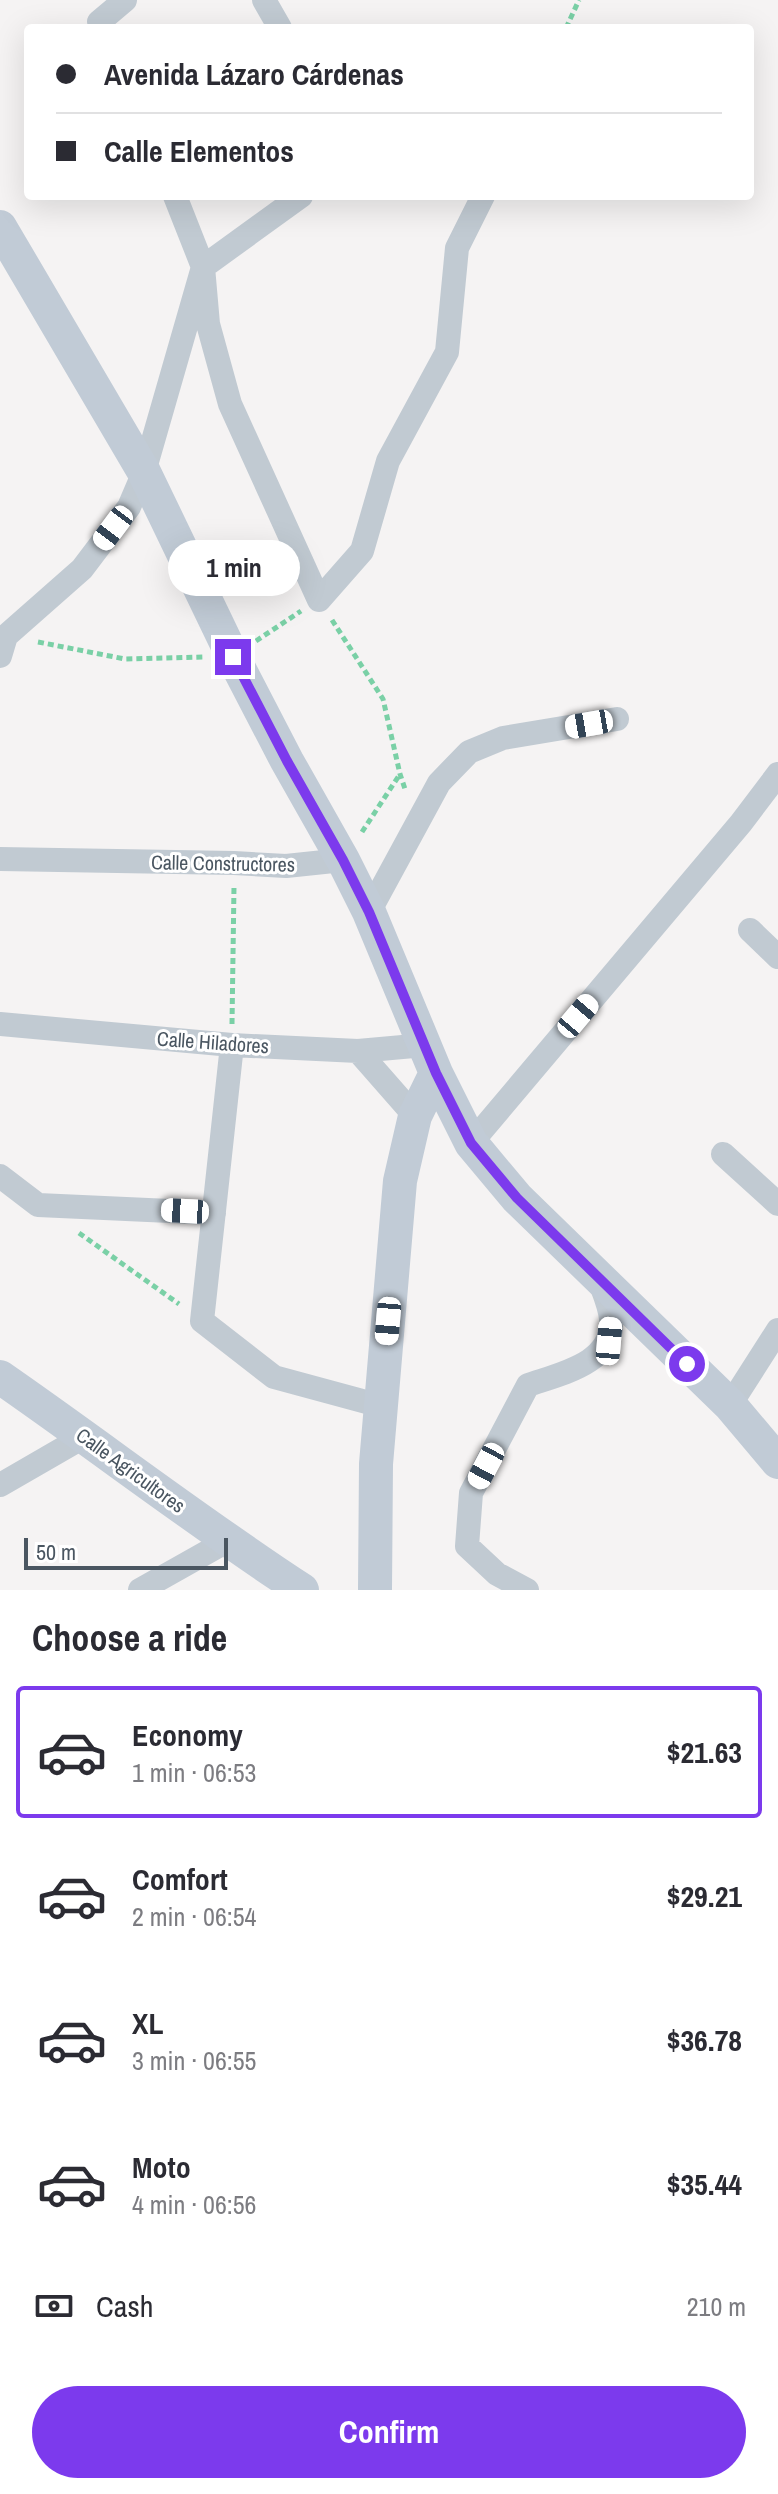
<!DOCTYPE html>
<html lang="en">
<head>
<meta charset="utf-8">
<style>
  body { margin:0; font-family:"Archivo Narrow",sans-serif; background:#f2f2f3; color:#2b2b33; height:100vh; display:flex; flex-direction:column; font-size:30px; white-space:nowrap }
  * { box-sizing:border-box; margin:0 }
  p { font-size:26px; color:#7c7c81 }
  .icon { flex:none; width:44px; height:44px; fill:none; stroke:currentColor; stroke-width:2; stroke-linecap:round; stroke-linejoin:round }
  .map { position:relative; height:1590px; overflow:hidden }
  .side { display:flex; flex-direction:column; background:#fff; flex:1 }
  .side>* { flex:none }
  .banner { position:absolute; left:24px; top:24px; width:730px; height:176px; border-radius:8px; box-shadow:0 8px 32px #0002; display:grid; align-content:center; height:176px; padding:0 32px; background:#fff }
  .scale { position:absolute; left:24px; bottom:20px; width:204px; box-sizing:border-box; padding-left:8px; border:4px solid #4a5661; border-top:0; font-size:22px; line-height:28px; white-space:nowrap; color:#4a5661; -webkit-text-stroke:6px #fff; paint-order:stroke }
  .end { position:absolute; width:36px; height:36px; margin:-18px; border:10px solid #7c3aed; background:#fff; box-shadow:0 0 0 4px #fff }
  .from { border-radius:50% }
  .bubble { position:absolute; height:56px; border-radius:28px; background:#fff; box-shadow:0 8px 32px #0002; font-size:26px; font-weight:800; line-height:56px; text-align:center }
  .car { position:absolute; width:24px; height:48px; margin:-24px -12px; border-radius:10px; box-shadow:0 0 6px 2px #0007; background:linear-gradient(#fff 24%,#345 0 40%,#fff 0 76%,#345 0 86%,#fff 0) }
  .banner b { display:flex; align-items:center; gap:28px; height:76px; font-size:30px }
  .banner b+b { border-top:2px solid #e1e1e2 }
  .banner i { width:20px; height:20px; background:#2b2b33 }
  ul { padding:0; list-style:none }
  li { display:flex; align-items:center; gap:24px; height:132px; margin:0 16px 12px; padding:0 16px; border:4px solid transparent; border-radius:8px }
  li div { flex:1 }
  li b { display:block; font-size:30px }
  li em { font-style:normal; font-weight:800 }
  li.on { border-color:#7c3aed }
  li>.icon { width:72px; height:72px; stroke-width:1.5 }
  h2 { padding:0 32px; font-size:36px; line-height:96px }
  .pay { display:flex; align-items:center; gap:20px; height:88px; padding:0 32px; font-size:30px }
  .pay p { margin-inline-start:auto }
  .primary-button { display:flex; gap:16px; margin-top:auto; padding:16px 32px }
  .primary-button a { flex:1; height:92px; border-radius:48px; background:#7c3aed; color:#fff; font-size:32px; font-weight:800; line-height:92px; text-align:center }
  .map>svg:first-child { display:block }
</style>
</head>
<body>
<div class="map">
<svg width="778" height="1590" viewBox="0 0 778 1590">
  <rect width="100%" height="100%" fill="#f5f3f3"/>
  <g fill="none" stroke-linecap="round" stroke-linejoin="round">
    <path stroke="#7ad0a6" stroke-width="5" stroke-dasharray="6 4" stroke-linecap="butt" d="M566 28 579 0
      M332 620 383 699 400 774 406 792
      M256 641 301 611
      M38 642 125 659 203 657
      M362 832 400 774
      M232 1024 234 886
      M79 1233 179 1304"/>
    <path stroke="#c1cad2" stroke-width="24" d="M264 0 280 28
      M99 22 125 0
      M175 196 203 267 208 324 230 404 319 600 362 551 388 461 447 352 457 248 483 196
      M0 656 6 636 82 569 129 507 144 472 203 267 301 196
      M0 859 234 863 286 866 343 860
      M369 912 439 783 469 752 503 738 617 719
      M750 930 778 957
      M0 1024 232 1045 358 1051 425 1045
      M232 1045 202 1321 274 1377 381 1406
      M358 1051 415 1116
      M471 1143 741 823 778 774
      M723 1154 778 1204
      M0 1176 38 1205 214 1213
      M730 1405 778 1330
      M0 1485 85 1436
      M140 1590 227 1541
      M527 1590 497 1574 467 1546 471 1493 528 1385C560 1374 615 1363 611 1319 610 1307 604 1293 600 1282"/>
    <path stroke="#c1cbd6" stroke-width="34" d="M0 227 144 472 233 657 287 761 343 860 369 912 436 1073 471 1143 517 1198 730 1405 778 1462
      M0 1377C101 1447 199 1523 302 1590
      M375 1590 376 1464 400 1181 415 1116 436 1073"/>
  </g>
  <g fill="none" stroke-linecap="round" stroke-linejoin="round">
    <path stroke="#7c3aed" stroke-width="10" d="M233 657 287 761 343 860 369 912 436 1073 471 1143 517 1198 687 1364"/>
  </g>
  <g text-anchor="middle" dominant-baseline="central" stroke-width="6" stroke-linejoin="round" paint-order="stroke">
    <g font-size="20" fill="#4a5661" stroke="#fff">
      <text transform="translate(223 863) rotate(1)">Calle Constructores</text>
      <text transform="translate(213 1042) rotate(4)">Calle Hiladores</text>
      <text transform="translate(131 1470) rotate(36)">Calle Agricultores</text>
    </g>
  </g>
</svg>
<div class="scale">50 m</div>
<i class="end from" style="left:687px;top:1364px"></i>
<i class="end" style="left:233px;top:657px"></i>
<div class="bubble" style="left:168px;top:540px;width:132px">1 min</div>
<i class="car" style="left:113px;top:528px;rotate:217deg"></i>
<i class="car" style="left:589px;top:724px;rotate:260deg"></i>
<i class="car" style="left:578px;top:1016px;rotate:40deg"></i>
<i class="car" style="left:185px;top:1211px;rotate:273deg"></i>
<i class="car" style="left:388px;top:1321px;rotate:185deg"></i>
<i class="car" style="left:609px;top:1341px;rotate:5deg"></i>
<i class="car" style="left:486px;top:1466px;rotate:208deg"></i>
<div class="banner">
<b><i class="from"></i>Avenida Lázaro Cárdenas</b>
<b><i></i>Calle Elementos</b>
</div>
</div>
<section class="side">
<h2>Choose a ride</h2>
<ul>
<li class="on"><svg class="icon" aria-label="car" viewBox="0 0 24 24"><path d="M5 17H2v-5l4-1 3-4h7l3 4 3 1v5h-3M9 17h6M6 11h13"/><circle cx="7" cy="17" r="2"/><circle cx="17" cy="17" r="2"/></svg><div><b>Economy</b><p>1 min · 06:53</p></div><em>$21.63</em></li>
<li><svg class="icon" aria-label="car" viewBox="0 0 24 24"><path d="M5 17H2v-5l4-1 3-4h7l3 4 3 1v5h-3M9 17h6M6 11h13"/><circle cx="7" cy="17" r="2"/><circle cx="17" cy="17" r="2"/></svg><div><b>Comfort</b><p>2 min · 06:54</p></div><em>$29.21</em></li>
<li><svg class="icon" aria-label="car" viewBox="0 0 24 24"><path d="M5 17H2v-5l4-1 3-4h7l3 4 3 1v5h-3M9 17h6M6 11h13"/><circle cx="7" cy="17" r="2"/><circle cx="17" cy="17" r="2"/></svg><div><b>XL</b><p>3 min · 06:55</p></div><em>$36.78</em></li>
<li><svg class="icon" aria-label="car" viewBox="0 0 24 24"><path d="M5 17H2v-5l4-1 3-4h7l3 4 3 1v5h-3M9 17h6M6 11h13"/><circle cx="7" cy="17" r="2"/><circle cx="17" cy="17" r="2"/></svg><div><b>Moto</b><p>4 min · 06:56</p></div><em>$35.44</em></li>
</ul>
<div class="pay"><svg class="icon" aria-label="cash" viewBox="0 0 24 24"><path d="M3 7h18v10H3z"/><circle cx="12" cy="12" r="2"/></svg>Cash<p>210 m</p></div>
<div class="primary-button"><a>Confirm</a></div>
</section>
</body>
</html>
